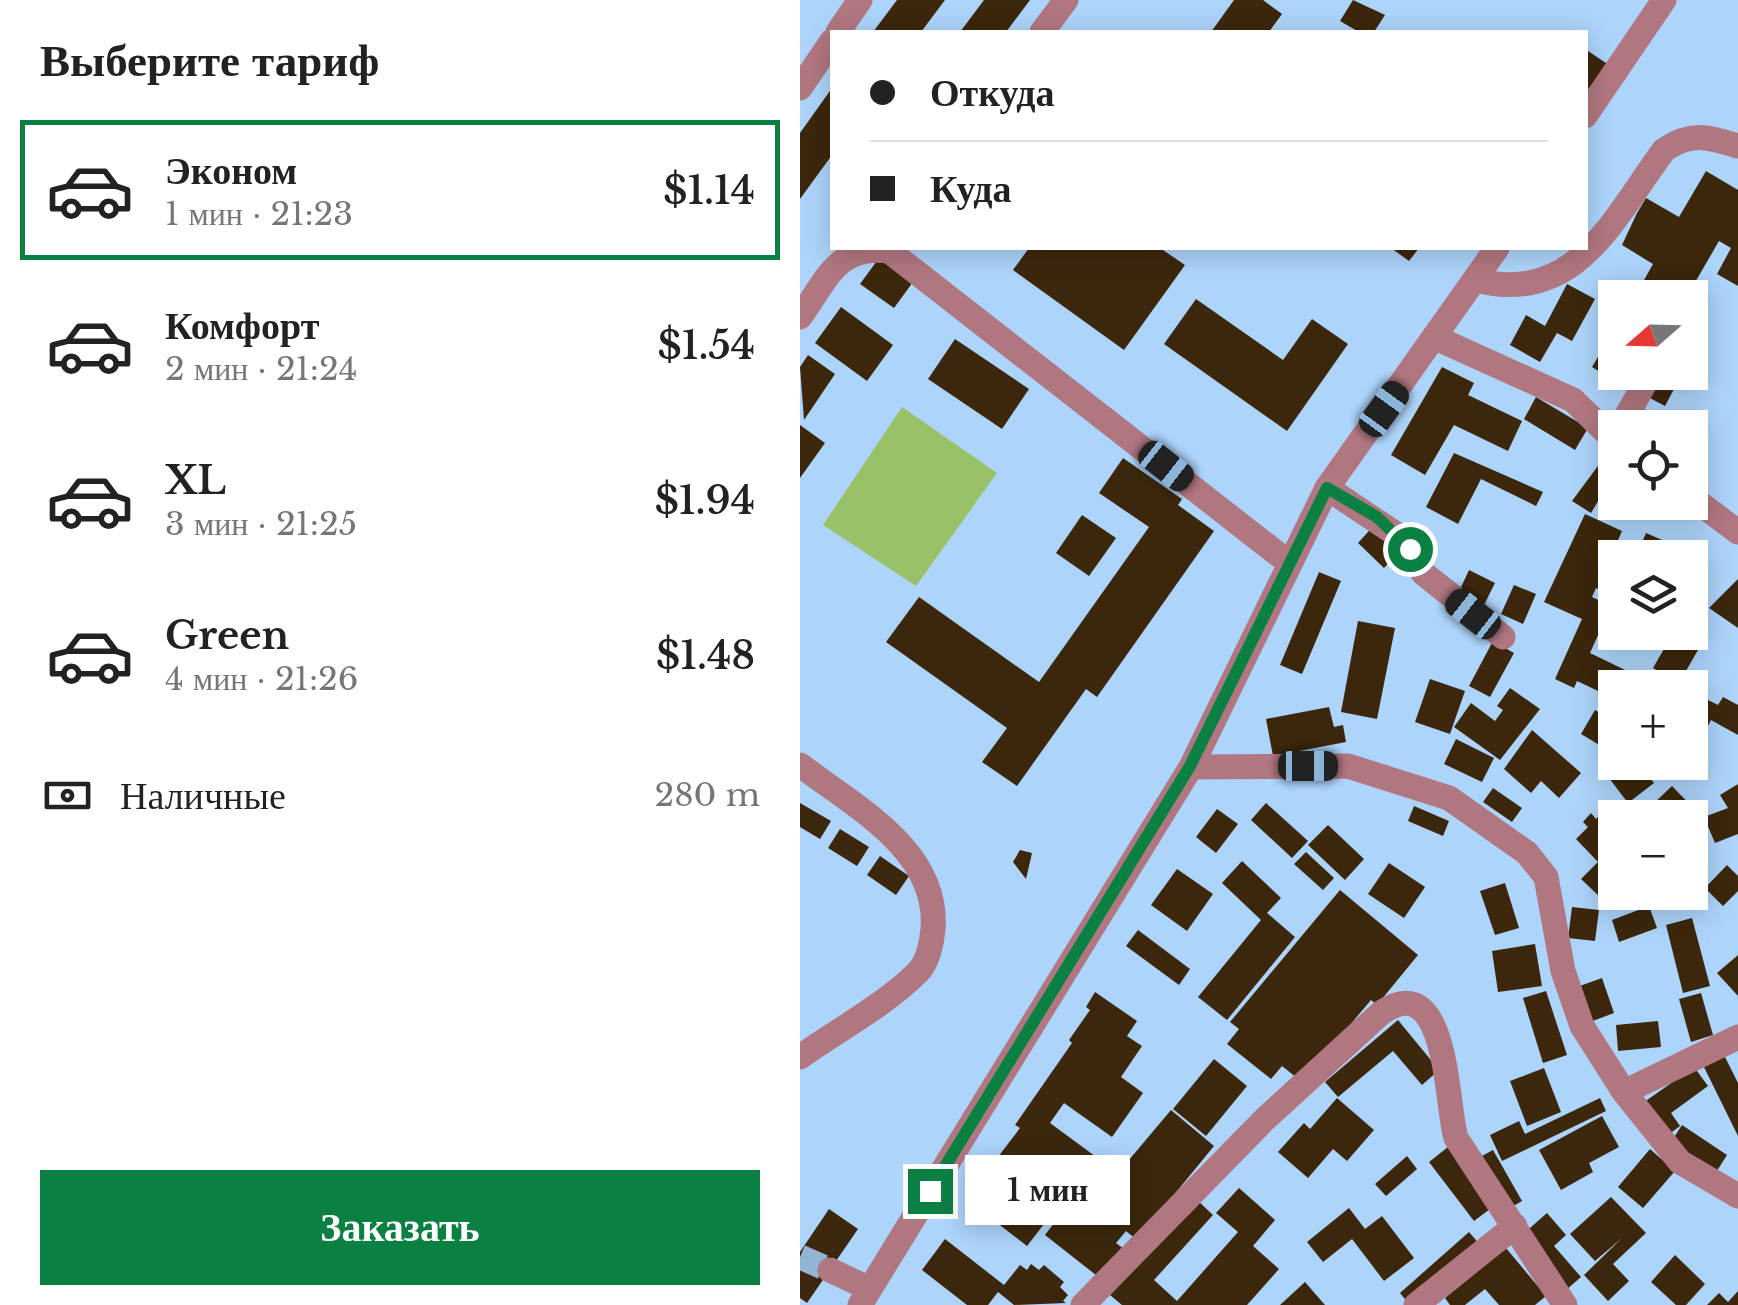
<!DOCTYPE html>
<html lang="ru">
<head>
<meta charset="utf-8">
<style>
  body { margin:0; font-family:"Libre Baskerville",serif; background:#f2f2f2; color:#222; height:100vh; display:flex; flex-direction:column; font-size:38px; white-space:nowrap }
  * { box-sizing:border-box; margin:0 }
  p { font-size:32px; color:#767676 }
  .icon { flex:none; width:55px; height:55px; fill:none; stroke:currentColor; stroke-width:2; stroke-linecap:round; stroke-linejoin:round }
  .map { position:relative; flex:1; overflow:hidden }
  .drawer { display:flex; flex-direction:column; background:#fff; width:800px }
  .drawer>* { flex:none }
  .banner { position:absolute; left:30px; top:30px; width:758px; height:220px; border-radius:0px; box-shadow:0 5px 25px #0003; display:grid; align-content:center; height:220px; padding:0 40px; background:#fff }
  .needle { width:65px; rotate:250deg }
  .buttons { position:absolute; left:798px; top:280px; display:grid; gap:20px }
  .buttons a { display:grid; place-items:center; width:110px; height:110px; border-radius:0px; background:#fff; box-shadow:0 5px 25px #0003; font-size:50px }
  .end { position:absolute; width:45px; height:45px; margin:-22px; border:12px solid #0b8043; background:#fff; box-shadow:0 0 0 5px #fff }
  .from { border-radius:50% }
  .bubble { position:absolute; height:70px; border-radius:0px; background:#fff; box-shadow:0 5px 25px #0003; font-size:32px; font-weight:600; line-height:70px; text-align:center }
  .car { position:absolute; width:30px; height:60px; margin:-30px -15px; border-radius:12px; box-shadow:0 0 8px 2px #0007; background:linear-gradient(#222 24%,#8ab4d8 0 40%,#222 0 76%,#8ab4d8 0 86%,#222 0) }
  .banner b { display:flex; align-items:center; gap:35px; height:95px; font-size:38px }
  .banner b+b { border-top:2px solid #e0e0e0 }
  .banner i { width:25px; height:25px; background:#222 }
  ul { padding:0; list-style:none }
  li { display:flex; align-items:center; gap:30px; height:140px; margin:0 20px 15px; padding:0 20px; border:5px solid transparent; border-radius:0px }
  li div { flex:1 }
  li b { display:block; font-size:38px }
  li em { font-style:normal; font-weight:600 }
  li.on { border-color:#0b8043 }
  li>.icon { width:90px; height:90px; stroke-width:1.5 }
  h2 { padding:0 40px; font-size:45px; line-height:120px }
  .pay { display:flex; align-items:center; gap:25px; height:110px; padding:0 40px; font-size:38px }
  .pay p { margin-inline-start:auto }
  .cta { display:flex; gap:20px; margin-top:auto; padding:20px 40px }
  .cta a { flex:1; height:115px; border-radius:0px; background:#0b8043; color:#fff; font-size:40px; font-weight:600; line-height:115px; text-align:center }
  main { display:flex; flex:1; min-height:0 }
  .map>svg:first-child { display:block }
</style>
</head>
<body>
<main>
<section class="drawer">
<h2>Выберите тариф</h2>
<ul>
<li class="on"><svg class="icon" aria-label="car" viewBox="0 0 24 24"><path d="M5 17H2v-5l4-1 3-4h7l3 4 3 1v5h-3M9 17h6M6 11h13"/><circle cx="7" cy="17" r="2"/><circle cx="17" cy="17" r="2"/></svg><div><b>Эконом</b><p>1 мин · 21:23</p></div><em>$1.14</em></li>
<li><svg class="icon" aria-label="car" viewBox="0 0 24 24"><path d="M5 17H2v-5l4-1 3-4h7l3 4 3 1v5h-3M9 17h6M6 11h13"/><circle cx="7" cy="17" r="2"/><circle cx="17" cy="17" r="2"/></svg><div><b>Комфорт</b><p>2 мин · 21:24</p></div><em>$1.54</em></li>
<li><svg class="icon" aria-label="car" viewBox="0 0 24 24"><path d="M5 17H2v-5l4-1 3-4h7l3 4 3 1v5h-3M9 17h6M6 11h13"/><circle cx="7" cy="17" r="2"/><circle cx="17" cy="17" r="2"/></svg><div><b>XL</b><p>3 мин · 21:25</p></div><em>$1.94</em></li>
<li><svg class="icon" aria-label="car" viewBox="0 0 24 24"><path d="M5 17H2v-5l4-1 3-4h7l3 4 3 1v5h-3M9 17h6M6 11h13"/><circle cx="7" cy="17" r="2"/><circle cx="17" cy="17" r="2"/></svg><div><b>Green</b><p>4 мин · 21:26</p></div><em>$1.48</em></li>
</ul>
<div class="pay"><svg class="icon" aria-label="cash" viewBox="0 0 24 24"><path d="M3 7h18v10H3z"/><circle cx="12" cy="12" r="2"/></svg>Наличные<p>280 m</p></div>
<div class="cta"><a>Заказать</a></div>
</section>
<div class="map">
<svg width="938" height="1305" viewBox="0 0 938 1305">
  <rect width="100%" height="100%" fill="#add4fb"/>
  <path fill="#99c268" d="M102 407 197 473 116 586 23 525Z"/>
  <path fill="#3c270c" d="M97 0H145L121 32H73Z
    M184 0H230L206 32H160Z
    M434 0H463L482 14 469 32H411Z
    M553 0 585 15 574 32H559L540 21Z
    M785 49 812 67 792 98 785 93Z
    M32 88V155L0 199V133Z
    M906 171 938 190V286L917 274 931 248 919 241 886 298H834L853 264 822 245 837 213 846 198 879 217Z
    M229 248H360L385 265 324 350 213 270Z
    M591 248H619L609 261Z
    M79 258 113 282 94 308 60 284Z
    M767 284 795 299 772 341 757 333 740 362 710 345 726 315 745 326Z
    M396 299 483 360 512 319 548 344 487 431 364 344Z
    M41 307 93 345 67 381 15 343Z
    M155 339 229 389 202 429 128 379Z
    M801 352 815 360V372H837L830 390 792 367Z
    M8 355 35 374 4 420 0 367Z
    M642 367 674 383 668 395 722 421 708 451 654 425 625 475 591 455Z
    M861 372H883L865 406 848 397Z
    M736 397 788 428 775 450 724 419Z
    M842 408 860 417 862 414 889 428H832Z
    M0 425 25 443 0 478Z
    M809 451 815 454V480L812 478 791 513 772 501Z
    M654 453 743 492 736 506 681 479 658 524 626 507Z
    M323 458 382 499 378 505 414 531 297 697 286 689 217 786 182 762 207 728 86 642 119 597 239 682 349 527 299 493Z
    M785 514 822 531 812 554 815 597 796 588 792 597 811 606 790 653 850 682 848 688H815V699L777 681 774 688 755 679 782 619 744 602Z
    M282 515 316 538 289 576 256 553Z
    M577 522 604 547 584 568 558 543Z
    M846 533 897 555 890 571V558L837 554Z
    M669 570 695 583 682 609 657 596Z
    M519 572 541 581 502 674 480 665Z
    M938 579V628L909 608Z
    M714 585 736 594 723 624 701 614Z
    M558 621 595 628 577 719 541 712Z
    M872 635 898 650 879 683 853 668Z
    M693 641 714 653 690 697 669 686Z
    M630 679 665 691 650 734 615 722Z
    M710 688 740 709 700 760 654 727 671 703 695 721 703 710 697 706Z
    M892 692 918 705 923 697 938 705V735L911 720 900 741 890 736Z
    M529 707 534 727 543 725 546 742 473 756 466 719Z
    M795 710 815 722 811 752 781 734Z
    M732 730 781 773 759 798 741 781 731 793 704 769Z
    M656 739 694 758 682 782 644 764Z
    M830 762H838L854 783 828 803 809 778Z
    M853 762H884L877 776Z
    M938 784V834L915 843 904 817 928 808 920 795Z
    M872 786 903 818 890 830V818H865L852 805Z
    M693 788 722 808 712 822 683 802Z
    M0 803 31 821 20 839 0 827Z
    M466 803 508 841 492 858 451 820Z
    M614 806 649 821 643 836 608 821Z
    M417 809 438 824 416 853 396 837Z
    M791 813 796 819 801 814 815 828V846L807 853 815 861V887L800 897 781 879 798 862 776 839 788 827 783 822Z
    M528 825 564 859 545 880 508 845Z
    M40 829 69 847 57 866 28 848Z
    M220 850 232 853 226 879 213 862Z
    M506 852 534 878 523 890 494 864Z
    M80 856 109 876 96 895 67 875Z
    M442 861 481 898 467 913 495 937 427 1020 398 997 461 920 422 883Z
    M589 863 625 887 604 918 568 894Z
    M927 865 938 876V891L923 906 905 888Z
    M377 869 413 894 387 931 351 905Z
    M705 883 719 928 695 935 680 891Z
    M540 890 618 955 577 1005 571 1000 502 1082 482 1066 471 1079 427 1044 439 1029 430 1022Z
    M849 906 857 928 819 942 812 920Z
    M772 907 799 910 795 941 768 938Z
    M892 918 910 986 883 993 866 925Z
    M338 930 390 969 379 985 326 946Z
    M735 944 742 986 698 992 692 951Z
    M938 955V996L917 973Z
    M802 978 814 1013 790 1022 777 987Z
    M746 991 767 1055 743 1063 723 998Z
    M295 992 337 1021 327 1036 342 1046 321 1077 343 1093 312 1137 264 1103 250 1123 318 1173 371 1110 414 1146 337 1240 326 1231 316 1243 324 1249 301 1279 245 1235 267 1206 288 1222 299 1207 230 1156 209 1184 251 1215 227 1246 166 1199 220 1128 215 1125 272 1043 269 1040 290 1010 286 1007Z
    M901 993 913 1035 891 1042 879 999Z
    M598 1020 639 1070 622 1085 593 1051 538 1097 525 1082Z
    M858 1021 861 1047 818 1051 816 1025Z
    M922 1051 938 1083V1136L901 1061Z
    M414 1059 447 1086 406 1136 373 1109Z
    M894 1067 908 1086 871 1113 880 1126 864 1138 840 1105Z
    M744 1068 761 1112 727 1126 710 1081Z
    M537 1098 574 1130 547 1161 533 1149 508 1178 478 1152 504 1123 510 1129Z
    M800 1098 806 1111 702 1161 690 1135 719 1121 725 1134Z
    M802 1116 819 1147 789 1163 793 1172 761 1190 739 1150Z
    M882 1125 927 1155 915 1174 869 1145Z
    M648 1147 694 1206 674 1221 629 1162Z
    M850 1149 875 1171 843 1208 818 1187Z
    M693 1150 722 1201 710 1208 680 1157Z
    M607 1156 617 1169 586 1196 575 1184Z
    M439 1188 475 1220 453 1246 479 1269 447 1305H322L310 1295 397 1200 413 1215 354 1280 377 1301 438 1232 416 1213Z
    M811 1197 846 1233 813 1264 829 1281 808 1301 784 1275 822 1238 795 1261 770 1234Z
    M549 1208 565 1229 582 1216 614 1258 584 1281 552 1239 523 1262 507 1242Z
    M29 1209 58 1229 7 1303 0 1298V1252Z
    M747 1213 766 1235 754 1246 781 1277 766 1290 723 1234Z
    M669 1232 681 1246 609 1304 600 1293Z
    M145 1239 204 1285 220 1265 227 1270 231 1264 239 1270 244 1265 264 1282 260 1287 268 1295 263 1301 266 1303 214 1305 198 1292 188 1305H167L122 1270Z
    M706 1248 746 1296 735 1305H699L685 1289 665 1305H650L645 1298Z
    M875 1255 905 1284 886 1305H876L851 1282Z
    M505 1282 525 1305H480Z
    M938 1291V1305H907L919 1293 928 1302Z"/>
  <g fill="none" stroke-linecap="round" stroke-linejoin="round">
    <path stroke="#91b4d7" stroke-width="25" stroke-dasharray="25 12" stroke-linecap="butt" d="M0 1257 30 1270"/>
    <path stroke="#b17780" stroke-width="25" d="M38 32 60 0
      M242 32 266 0
      M0 88 32 41
      M785 116 864 0
      M675 280C776 306 813 219 864 150 892 131 908 137 938 146
      M890 303 894 296
      M0 317C27 280 37 244 89 251L488 562
      M636 338 773 400 815 441
      M820 428 851 372
      M527 488 599 536 623 573 703 637
      M890 496 938 532
      M0 765C55 807 139 850 133 929 132 942 128 962 118 972 85 1005 38 1030 0 1057
      M391 767 548 766 649 798 727 853 746 877 763 971 782 1026 824 1092 880 1162 938 1196
      M824 1092 938 1037
      M30 1270 70 1289
      M60 1305 391 767 527 488 697 248
      M283 1305 464 1120 581 1013C649 965 646 1108 656 1138L765 1305
      M616 1305 715 1226"/>
  </g>
  <g fill="none" stroke-linecap="round" stroke-linejoin="round">
    <path stroke="#0b8043" stroke-width="12" d="M130 1191 390 766 527 488 577 517 610 549"/>
  </g>
</svg>
<div class="buttons">
<a><svg class="needle" viewBox="-14 -14 28 28"><path d="M0-13l5 13h-10z" fill="#e53935"/><path d="M0 13l5-13h-10z" fill="#767676"/></svg></a>
<a><svg class="icon" aria-label="locate" viewBox="0 0 24 24"><circle cx="12" cy="12" r="6"/><path d="M12 2v4M12 18v4M2 12h4M18 12h4"/></svg></a>
<a><svg class="icon" aria-label="layers" viewBox="0 0 24 24"><path d="M12 4l9 5-9 5-9-5zM3 14l9 5 9-5"/></svg></a>
<a>+</a>
<a>−</a>
</div>
<i class="end from" style="left:610px;top:549px"></i>
<i class="end" style="left:130px;top:1191px"></i>
<div class="bubble" style="left:165px;top:1155px;width:165px">1 мин</div>
<i class="car" style="left:584px;top:409px;rotate:36deg"></i>
<i class="car" style="left:366px;top:466px;rotate:128deg"></i>
<i class="car" style="left:673px;top:614px;rotate:308deg"></i>
<i class="car" style="left:508px;top:766px;rotate:90deg"></i>
<div class="banner">
<b><i class="from"></i>Откуда</b>
<b><i></i>Куда</b>
</div>
</div>
</main>
</body>
</html>
